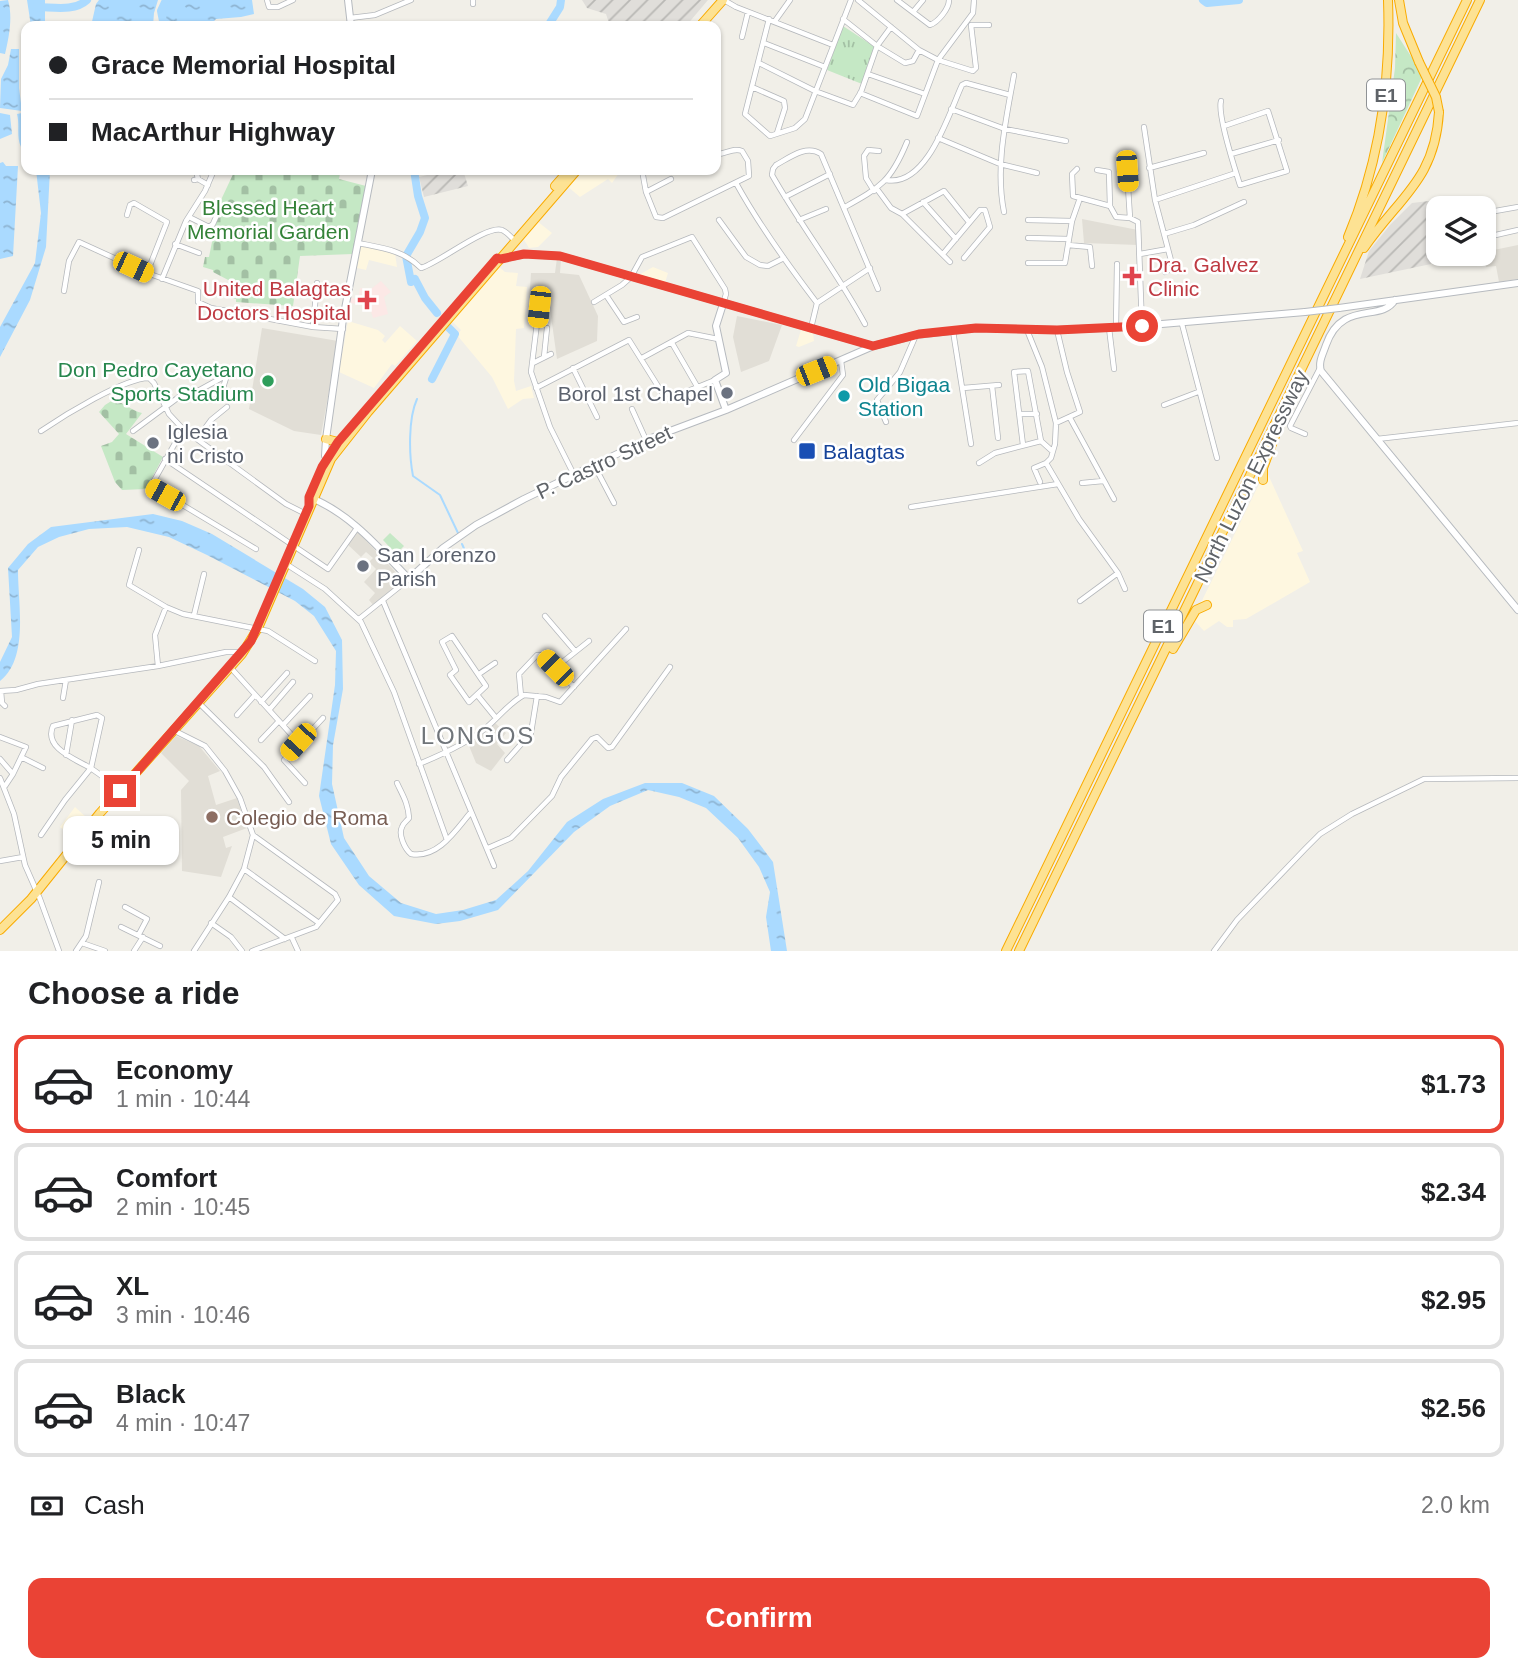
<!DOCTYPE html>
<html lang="en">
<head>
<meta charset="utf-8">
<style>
  body { margin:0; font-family:Arial,sans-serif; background:#f6f6f6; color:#202124; height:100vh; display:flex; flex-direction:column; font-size:26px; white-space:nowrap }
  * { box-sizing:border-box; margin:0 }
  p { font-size:23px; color:#757577 }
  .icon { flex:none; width:38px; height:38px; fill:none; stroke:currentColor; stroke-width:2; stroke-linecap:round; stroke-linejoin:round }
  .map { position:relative; height:951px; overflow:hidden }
  .side { display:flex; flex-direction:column; background:#fff; flex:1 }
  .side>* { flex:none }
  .guide { position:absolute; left:21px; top:21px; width:700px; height:154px; border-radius:14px; box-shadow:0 2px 5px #0004; display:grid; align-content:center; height:154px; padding:0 28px; background:#fff }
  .controls { position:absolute; left:1426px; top:196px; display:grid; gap:14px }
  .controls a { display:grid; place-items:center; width:70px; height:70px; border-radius:14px; background:#fff; box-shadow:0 2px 5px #0004; font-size:35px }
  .end { position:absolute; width:32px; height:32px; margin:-16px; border:9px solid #ea4335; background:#fff; box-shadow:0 0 0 4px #fff }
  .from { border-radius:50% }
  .bubble { position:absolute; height:49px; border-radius:14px; background:#fff; box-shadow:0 2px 5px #0004; font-size:23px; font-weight:600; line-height:49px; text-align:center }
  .car { position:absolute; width:21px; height:42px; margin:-21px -10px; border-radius:9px; box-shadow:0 0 5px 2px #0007; background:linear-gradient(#f5c518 24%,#345 0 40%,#f5c518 0 76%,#345 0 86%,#f5c518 0) }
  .guide b { display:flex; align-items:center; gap:24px; height:66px; font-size:26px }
  .guide b+b { border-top:2px solid #e0e0e0 }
  .guide i { width:18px; height:18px; background:#202124 }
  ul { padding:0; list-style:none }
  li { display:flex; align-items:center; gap:21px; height:98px; margin:0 14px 10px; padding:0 14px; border:4px solid #e0e0e0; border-radius:14px }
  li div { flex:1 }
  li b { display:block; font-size:26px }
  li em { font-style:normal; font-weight:600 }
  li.current { border-color:#ea4335 }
  li>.icon { width:63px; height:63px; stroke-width:1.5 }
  h2 { padding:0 28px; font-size:32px; line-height:84px }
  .pay { display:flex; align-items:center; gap:18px; height:77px; padding:0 28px; font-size:26px }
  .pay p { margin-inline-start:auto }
  .button { display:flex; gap:14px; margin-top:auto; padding:14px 28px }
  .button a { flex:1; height:80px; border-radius:14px; background:#ea4335; color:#fff; font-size:28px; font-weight:600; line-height:80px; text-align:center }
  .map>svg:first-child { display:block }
</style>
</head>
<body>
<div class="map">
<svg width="1518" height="951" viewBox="0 0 1518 951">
  <defs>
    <pattern id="industrial-furrows" width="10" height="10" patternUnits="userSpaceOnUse" patternTransform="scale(1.75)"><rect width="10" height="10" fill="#e0deda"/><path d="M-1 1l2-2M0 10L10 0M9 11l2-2" fill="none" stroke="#b9b8b5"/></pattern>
    <pattern id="forest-crowns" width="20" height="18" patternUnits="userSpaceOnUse" patternTransform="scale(1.75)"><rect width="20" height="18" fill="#c5e8c5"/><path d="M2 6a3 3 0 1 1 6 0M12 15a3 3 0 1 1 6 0" fill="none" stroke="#a3c0a4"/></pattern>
    <pattern id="cemetery-stones" width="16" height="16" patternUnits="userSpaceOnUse" patternTransform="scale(1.75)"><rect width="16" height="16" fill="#c5e8c5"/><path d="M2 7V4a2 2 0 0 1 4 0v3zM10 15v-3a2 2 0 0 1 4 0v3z" fill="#a3c0a4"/></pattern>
    <pattern id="park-tufts" width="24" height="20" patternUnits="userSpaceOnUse" patternTransform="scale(1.75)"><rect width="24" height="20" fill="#c5e8c5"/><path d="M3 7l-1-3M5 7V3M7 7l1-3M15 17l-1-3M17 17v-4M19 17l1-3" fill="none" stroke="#a3c0a4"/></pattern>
    <pattern id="water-ripples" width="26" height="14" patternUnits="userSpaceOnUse" patternTransform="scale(1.75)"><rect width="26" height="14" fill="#aadaff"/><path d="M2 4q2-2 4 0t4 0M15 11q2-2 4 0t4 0" fill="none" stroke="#8eb4d2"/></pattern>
  </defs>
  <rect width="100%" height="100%" fill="#f1efe8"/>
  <path fill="#fef7e0" d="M582 170H616L619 173 612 183 608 179 580 197 567 186Z
    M537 221 552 233 538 247 529 248 523 238Z
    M360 245 395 253 397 267 369 260 366 270 357 268Z
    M498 266 505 272 518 273 516 286 527 287 524 328 516 329 514 381 516 391 531 386 534 398 523 399 508 409 492 377 457 335 461 330 450 319Z
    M653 267 668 273 664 286 635 277Z
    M348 321 378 330 385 336 382 340 385 343 400 326 417 341 395 366 392 364 374 388 339 372Z
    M801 330 813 333 814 341 799 347 796 346Z
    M1266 470 1303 551 1297 553 1310 582 1246 619 1233 620V627H1227L1219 621 1204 631 1193 619Z
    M75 807 87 818 72 836 60 827Z"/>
  <path fill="url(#industrial-furrows)" d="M582 0H708L686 26H610L606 14 587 8Z
    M448 170H463L468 186 424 197 419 177Z
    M1437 200 1438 235 1430 239 1431 264 1360 279 1369 251 1390 225 1412 203Z"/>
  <path fill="#e1ded6" d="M1082 219 1138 230V245L1084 243Z
    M1518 245V279L1499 282 1496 266 1486 267 1484 252Z
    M557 258 561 259 560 273 579 275 598 316 597 341 557 359 549 302 529 303 531 273H555Z
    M737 316 782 325 769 361 741 372 733 337Z
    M262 328 338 341 321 435 294 431 249 409Z
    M358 532 404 581 374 606 369 600 375 593 364 582 376 569 369 562 373 558 366 552 361 557 347 544Z
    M494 722 506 733 497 744 505 753 491 771 476 763 467 741Z
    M176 736 199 746 220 771 208 776 216 805 237 798 247 828 223 837 226 848 232 846 221 877 182 871 181 790 189 781 161 753Z"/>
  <path fill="#fce8e6" d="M381 281 391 292 384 297 388 314 373 318 370 308 348 302V297L358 299 360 288 371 289Z"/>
  <path fill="#c5e8c5" d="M390 533 404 546 396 554 383 540Z"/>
  <path fill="url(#forest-crowns)" d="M1396 33 1423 75 1382 163 1395 68Z"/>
  <path fill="url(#cemetery-stones)" d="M235 170H340L339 179 366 186 353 254 300 256 293 306 236 302V299L223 296 232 282 213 272V270L203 267 205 257H209L220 202Z
    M113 400C125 403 132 411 142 413L126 434 163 457 146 489 122 490 115 482 101 446 112 442 119 434 99 412 105 405Z"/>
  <path fill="url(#park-tufts)" d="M843 26 875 47 862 84 827 70Z"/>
  <path fill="url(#water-ripples)" d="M8 0C13 17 9 37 5 54L0 53V1Z
    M27 0H45V26H31Z
    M99 0H158L154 13 153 26H91L96 4Z
    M169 0H252L254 14 241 17 216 19 209 26H168L164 12Z
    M11 49H19V88L22 111 0 108 1 79 8 65Z
    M0 113 10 115 12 134 0 139Z
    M22 113 26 146 21 147C16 136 20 126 17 114Z
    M3 162 6 166H18L13 256 0 259V163Z
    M36 170H50L46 247 30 300 0 357V327L35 263 41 213Z
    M153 514 182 521 212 534 303 589 325 607 342 640 343 689 333 745 332 784 344 838 369 876 401 903 436 914 463 910 496 900 528 871 567 822 603 799 645 783H682L714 796 748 829 773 862 787 951H771L766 917 770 892 759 867 738 838 706 808 679 797 648 790 610 806 574 832 498 910 460 921 436 924 394 916 359 885 331 844 319 796 335 685 336 651 314 616 295 601 207 555 169 537 127 527 89 529 59 537 38 547 18 570C18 605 29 658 0 681V662L12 637 8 568 28 544 51 527Z"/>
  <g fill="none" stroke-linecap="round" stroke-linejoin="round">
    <path stroke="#aadaff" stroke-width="2" d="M417 399C408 419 409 455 413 476L440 495 458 533
      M462 544 466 553"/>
    <path stroke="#aadaff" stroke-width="8" d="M1203 0 1207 3 1239 0
      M36 7C53 7 74 12 87 0
      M164 26 161 11 166 0
      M548 26 560 7 561 0
      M414 170 418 196 425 218 420 232 406 256 411 282 415 279 425 298 437 313
      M432 379 455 334 447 326"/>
    <g stroke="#b5b8bc" stroke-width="6">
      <path id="street" d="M267 0 269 7H278L293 0
        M473 0V4
        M724 0 736 7 833 45
        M858 0 919 50 938 60 973 71 976 68 971 25H989
        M897 0 930 25C938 22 949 9 949 0
        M913 12 923 0
        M350 18 375 15 411 0
        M769 19 745 114 770 136 795 128 805 119 851 0
        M843 19 877 46 905 63 913 61 919 50
        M775 21 790 0
        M742 37 748 12
        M764 43 825 67
        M759 63 815 91 853 105 861 92 877 46 891 27
        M868 74 925 94
        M752 87 784 101 785 108 777 133
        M860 93 917 116 938 60 973 13 974 0
        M1221 101C1217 115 1235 169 1240 185L1287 171 1268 111 1224 126
        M951 109 1005 129 1066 141
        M938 138 1000 164 1037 173
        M1231 154 1279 140
        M1149 168 1204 153
        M1077 169 1072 174 1073 196 1110 206 1116 217 1130 218 1138 222 1142 326
        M196 170 198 179
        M642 170 646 192 656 217 663 218 749 176 748 161 742 151C733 147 725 155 716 154
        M1097 170 1109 172 1110 206
        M1127 171 1130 218
        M194 180 198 179 208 185
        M886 180C927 188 949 113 962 85L966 83 1010 95
        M736 183C759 225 788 265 817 303
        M877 189 891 208 902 214 944 191 969 222
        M874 191 866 178 864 156 868 150 879 151
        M646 192 671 179
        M785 197 830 174
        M1155 200 1236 173
        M923 202 956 239
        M845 207C881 187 891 181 907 142
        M1004 212C995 166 1006 120 1014 75
        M1484 213 1518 207
        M902 214 950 262
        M127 215 130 205 134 203 167 222 147 273
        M189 217 209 227 213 224 216 217
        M719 220 746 257 760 265 768 266 784 258
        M799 220 826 209
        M1028 220 1072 221
        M1484 226 1487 237 1518 230
        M1164 234 1194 225 1244 202
        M1028 238 1069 239
        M358 243C383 248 403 250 421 268 439 263 486 225 502 230 507 232 511 237 515 241
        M175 244 199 253
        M1068 245 1090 247 1092 266
        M943 254 980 210H985L990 227 964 258
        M1140 254 1168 249 1155 200 1144 127
        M1028 263H1065L1072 221 1080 198
        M1165 272 1173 268 1168 249
        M162 279 186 221 205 191 214 170
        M64 291 69 261 79 242 147 273 198 291V302L211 308 313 327 343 329
        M606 295 624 322 637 317
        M594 302 622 285 631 277 642 257 692 237 725 289 726 294 723 304
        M539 307 531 372 550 427 574 475
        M865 324C837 272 801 226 772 175L773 169 776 165C789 158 806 144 821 154L878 289
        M1182 324 1217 458
        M313 327 317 283
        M1116 327 1117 264
        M811 328 817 303 870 268
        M1109 328 1114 369
        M1027 330 1042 367 1056 423 1055 444 1051 458 1046 463 1034 468 1040 482
        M953 331 971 444
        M672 343 698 388
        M544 357 547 328
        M642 358 688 333 718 339
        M533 363 551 354
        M573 368 597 417
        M992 386 998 438
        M536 388 629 340 666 399
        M963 388 999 385
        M678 395 715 380
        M1164 405 1198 392
        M632 409 646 440
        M1019 414H1037
        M1070 418 1114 499
        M886 422 877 400 900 372 916 335
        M1056 423 1080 412 1067 372 1057 330
        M183 429 151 486 256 549
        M41 431C63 416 124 378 149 378L154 383 169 414 183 429 286 504 306 514
        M133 431 187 391 207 396 222 391 227 375 196 392
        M1305 434 1291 428 1290 426 1320 368
        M197 439 211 420 227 407
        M1377 439 1518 423
        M794 440 843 375 841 361
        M1023 445 1014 372 1028 371 1041 441 1051 450
        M165 459 328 569 357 528
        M979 463 995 453 1041 441
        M1046 463 1079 519 1118 573 1125 589
        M594 465 614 503
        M1082 483 1103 481
        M911 507 1058 484
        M139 550 129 585 166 607 183 614 268 631 315 661
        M286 564 325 589 361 622 394 692 447 840
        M383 601 494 866
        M1080 601 1118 573
        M194 615 204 574
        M545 616 575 651
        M359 619 409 579
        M452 636 486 686 469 702 450 675 456 670 442 642Z
        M158 666 155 635 166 607
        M231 668 298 742
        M479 674 495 663
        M574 687 555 668 589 641
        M0 691 16 690 38 684 158 666 226 652H243
        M1 691 2 703 5 706
        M478 696 496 718
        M521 696 519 674 537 655H542L555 668
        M63 698 66 680
        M261 702 287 673
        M199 703 264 767 289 802
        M269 710 293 682
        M237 715 255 695
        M283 725 310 696
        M175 731 205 746 225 771 240 798 253 835 244 869 229 897 194 951
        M0 737 26 747 13 774
        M261 740 279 721
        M66 755 72 720
        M21 757 43 768
        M0 759 13 774 5 786
        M507 760 531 733 537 696
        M419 764C441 755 468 743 487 727 500 716 509 703 524 695L546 697 560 702 626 629
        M0 778 14 814 25 865 40 899 59 951
        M305 783 284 760 323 718
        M397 783C403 796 408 803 409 818 407 821 403 823 402 827 398 835 405 849 411 854 438 859 456 830 471 812
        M41 835 65 800 91 768 102 718 97 715 53 726C43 749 78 760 92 769 101 775 111 783 119 791
        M488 848 511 838 552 796 561 777 592 739 597 737 608 748 612 747 670 667
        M0 861 23 857
        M244 869 319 923
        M229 897 285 939
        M125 907 147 919 139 934
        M211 923 231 937 242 951
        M121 927 160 946
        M292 938 298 951
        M82 943 105 951
        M76 951 86 936 99 882
        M134 951 143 937
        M252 951 316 927 338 900 335 894 253 835
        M1214 951 1237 920 1305 849 1320 834 1352 814 1424 779 1518 778"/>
    </g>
    <g stroke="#b6babf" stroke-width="8">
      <path id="secondary" d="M348 0 351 26
        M501 259 525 254 560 256 873 346 916 335 976 328 1057 330 1126 327 1305 312
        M1395 300C1381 323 1342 299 1326 345 1323 354 1318 362 1321 371L1518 610
        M723 304 716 326 726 373 715 380 726 410
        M1339 308 1518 283
        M331 459 325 456 326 439 343 319 372 170
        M309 497C350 513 379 548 409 579L443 548 476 525 524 499 646 440 726 410 871 347"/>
    </g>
    <g stroke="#f9ab00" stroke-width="10">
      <path id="highway" d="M1399 0 1403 23 1419 62
        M700 26 723 0
        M555 186 569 170
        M1348 237C1380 161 1391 82 1388 0
        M1364 248C1399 197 1435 180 1439 112
        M326 439 338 442
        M1263 480V468L1275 436
        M1173 649 1196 610 1207 605
        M0 930 31 899 100 813 242 654 258 628 331 459 368 412 577 170
        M1006 951C1157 633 1316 318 1467 0
        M1019 951C1173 634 1327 318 1480 0"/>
    </g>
    <use href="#street" stroke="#fff" stroke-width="4.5"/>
    <use href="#secondary" stroke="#fff" stroke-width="6"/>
    <use href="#highway" stroke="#fde293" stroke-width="8"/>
    <g stroke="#b6babf" stroke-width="8" stroke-linecap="butt">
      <path id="secondary-bridge" d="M1305 312 1339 308"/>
    </g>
    <g stroke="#f9ab00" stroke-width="10" stroke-linecap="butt">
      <path id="highway-bridge" d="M1419 62 1436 97 1439 112"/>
    </g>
    <use href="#secondary-bridge" stroke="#fff" stroke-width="6"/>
    <use href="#highway-bridge" stroke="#fde293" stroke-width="8"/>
  </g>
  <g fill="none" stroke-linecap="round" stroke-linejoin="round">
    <path stroke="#ea4335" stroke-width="9" d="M120 791 251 641 309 506V497L322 467 338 442 497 258 501 259 524 254 560 256 873 346 919 334 976 328 1057 330 1142 326"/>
  </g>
  <g fill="#e0444e" stroke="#fff" stroke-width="2.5">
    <path d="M1128.5 265.5h7v7h7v7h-7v7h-7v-7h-7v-7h7z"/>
    <path d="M363.5 289.5h7v7h7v7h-7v7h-7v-7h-7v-7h7z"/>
  </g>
  <circle fill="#2e9e5b" stroke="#fff" stroke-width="2.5" cx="268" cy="381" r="7"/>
  <g fill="#6b7280" stroke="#fff" stroke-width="2.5">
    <circle cx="727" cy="393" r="7"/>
    <circle cx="153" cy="443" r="7"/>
    <circle cx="363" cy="566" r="7"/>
  </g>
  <circle fill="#0f9aa8" stroke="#fff" stroke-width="2.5" cx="844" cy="396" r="7"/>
  <rect fill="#1a4fb4" stroke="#fff" stroke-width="2.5" x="798" y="442" width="18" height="18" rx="3.5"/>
  <circle fill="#8d6e63" stroke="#fff" stroke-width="2.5" cx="212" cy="817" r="7"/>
  <g text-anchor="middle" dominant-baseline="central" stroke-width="5" stroke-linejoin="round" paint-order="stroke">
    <g fill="#fff" stroke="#8f9295" stroke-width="2">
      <rect x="1367" y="79.5" width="38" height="31" rx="5"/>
      <rect x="1144" y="610.5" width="38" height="31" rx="5"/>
    </g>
    <g font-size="19" font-weight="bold" fill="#5f6368">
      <text x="1386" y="95">E1</text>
      <text x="1163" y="626">E1</text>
    </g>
    <g font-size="21" fill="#348238" stroke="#fff">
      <text x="268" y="207">Blessed Heart<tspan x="268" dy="24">Memorial Garden</tspan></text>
    </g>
    <g font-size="21" fill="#be3a42" stroke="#fff" text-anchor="start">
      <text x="1148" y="264">Dra. Galvez<tspan x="1148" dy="24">Clinic</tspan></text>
      <text x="351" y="288" text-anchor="end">United Balagtas<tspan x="351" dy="24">Doctors Hospital</tspan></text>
    </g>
    <g font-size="21" fill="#27864d" stroke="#fff" text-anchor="end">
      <text x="254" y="369">Don Pedro Cayetano<tspan x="254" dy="24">Sports Stadium</tspan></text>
    </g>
    <g font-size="21" fill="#0d838f" stroke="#fff" text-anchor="start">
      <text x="858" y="384">Old Bigaa<tspan x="858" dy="24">Station</tspan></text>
    </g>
    <g font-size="21" fill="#5b616d" stroke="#fff" text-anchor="start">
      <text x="713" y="393" text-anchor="end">Borol 1st Chapel</text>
      <text x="167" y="431">Iglesia<tspan x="167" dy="24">ni Cristo</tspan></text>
      <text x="377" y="554">San Lorenzo<tspan x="377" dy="24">Parish</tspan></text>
    </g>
    <g font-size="21" fill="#164399" stroke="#fff" text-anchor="start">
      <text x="823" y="451">Balagtas</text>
    </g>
    <g font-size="21" fill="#5f6368" stroke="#fff">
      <text transform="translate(604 462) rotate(-25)">P. Castro Street</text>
      <text transform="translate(1251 476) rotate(-64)">North Luzon Expressway</text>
    </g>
    <g font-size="21" fill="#785e54" stroke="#fff" text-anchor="start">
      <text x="226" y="817">Colegio de Roma</text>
    </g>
    <g font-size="24" letter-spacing="2" fill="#70757a" stroke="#fff">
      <text x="478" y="735">LONGOS</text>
    </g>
  </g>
</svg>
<div class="controls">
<a><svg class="icon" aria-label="layers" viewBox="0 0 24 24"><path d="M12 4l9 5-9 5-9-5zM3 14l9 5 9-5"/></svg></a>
</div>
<i class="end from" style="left:1142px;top:326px"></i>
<i class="end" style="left:120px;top:791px"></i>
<div class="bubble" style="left:63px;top:816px;width:116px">5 min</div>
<i class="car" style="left:1127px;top:171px;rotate:176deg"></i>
<i class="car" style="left:133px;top:267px;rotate:115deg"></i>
<i class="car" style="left:539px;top:307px;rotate:186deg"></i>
<i class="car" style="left:816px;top:371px;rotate:68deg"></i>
<i class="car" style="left:165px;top:495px;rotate:299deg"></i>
<i class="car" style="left:555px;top:668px;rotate:315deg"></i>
<i class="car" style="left:298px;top:742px;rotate:222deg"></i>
<div class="guide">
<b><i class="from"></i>Grace Memorial Hospital</b>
<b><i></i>MacArthur Highway</b>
</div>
</div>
<section class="side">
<h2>Choose a ride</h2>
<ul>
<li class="current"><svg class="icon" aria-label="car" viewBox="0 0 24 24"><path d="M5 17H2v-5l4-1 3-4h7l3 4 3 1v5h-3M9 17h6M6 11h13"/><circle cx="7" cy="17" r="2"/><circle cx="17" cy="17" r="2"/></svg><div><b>Economy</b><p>1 min · 10:44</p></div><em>$1.73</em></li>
<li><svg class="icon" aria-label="car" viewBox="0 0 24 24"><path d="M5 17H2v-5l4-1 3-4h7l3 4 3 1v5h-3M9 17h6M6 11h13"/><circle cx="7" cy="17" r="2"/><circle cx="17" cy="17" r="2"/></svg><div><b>Comfort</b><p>2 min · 10:45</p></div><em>$2.34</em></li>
<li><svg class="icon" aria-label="car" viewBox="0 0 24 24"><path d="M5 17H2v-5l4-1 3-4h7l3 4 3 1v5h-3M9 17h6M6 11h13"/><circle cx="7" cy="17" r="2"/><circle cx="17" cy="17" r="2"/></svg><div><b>XL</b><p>3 min · 10:46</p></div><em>$2.95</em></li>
<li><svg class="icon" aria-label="car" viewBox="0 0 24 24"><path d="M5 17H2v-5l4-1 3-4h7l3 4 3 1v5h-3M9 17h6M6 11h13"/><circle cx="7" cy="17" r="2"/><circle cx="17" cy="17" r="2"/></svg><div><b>Black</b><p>4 min · 10:47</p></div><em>$2.56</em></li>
</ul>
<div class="pay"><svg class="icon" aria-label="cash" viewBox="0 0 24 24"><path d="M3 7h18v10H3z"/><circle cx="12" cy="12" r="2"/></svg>Cash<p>2.0 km</p></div>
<div class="button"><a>Confirm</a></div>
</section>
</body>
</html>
